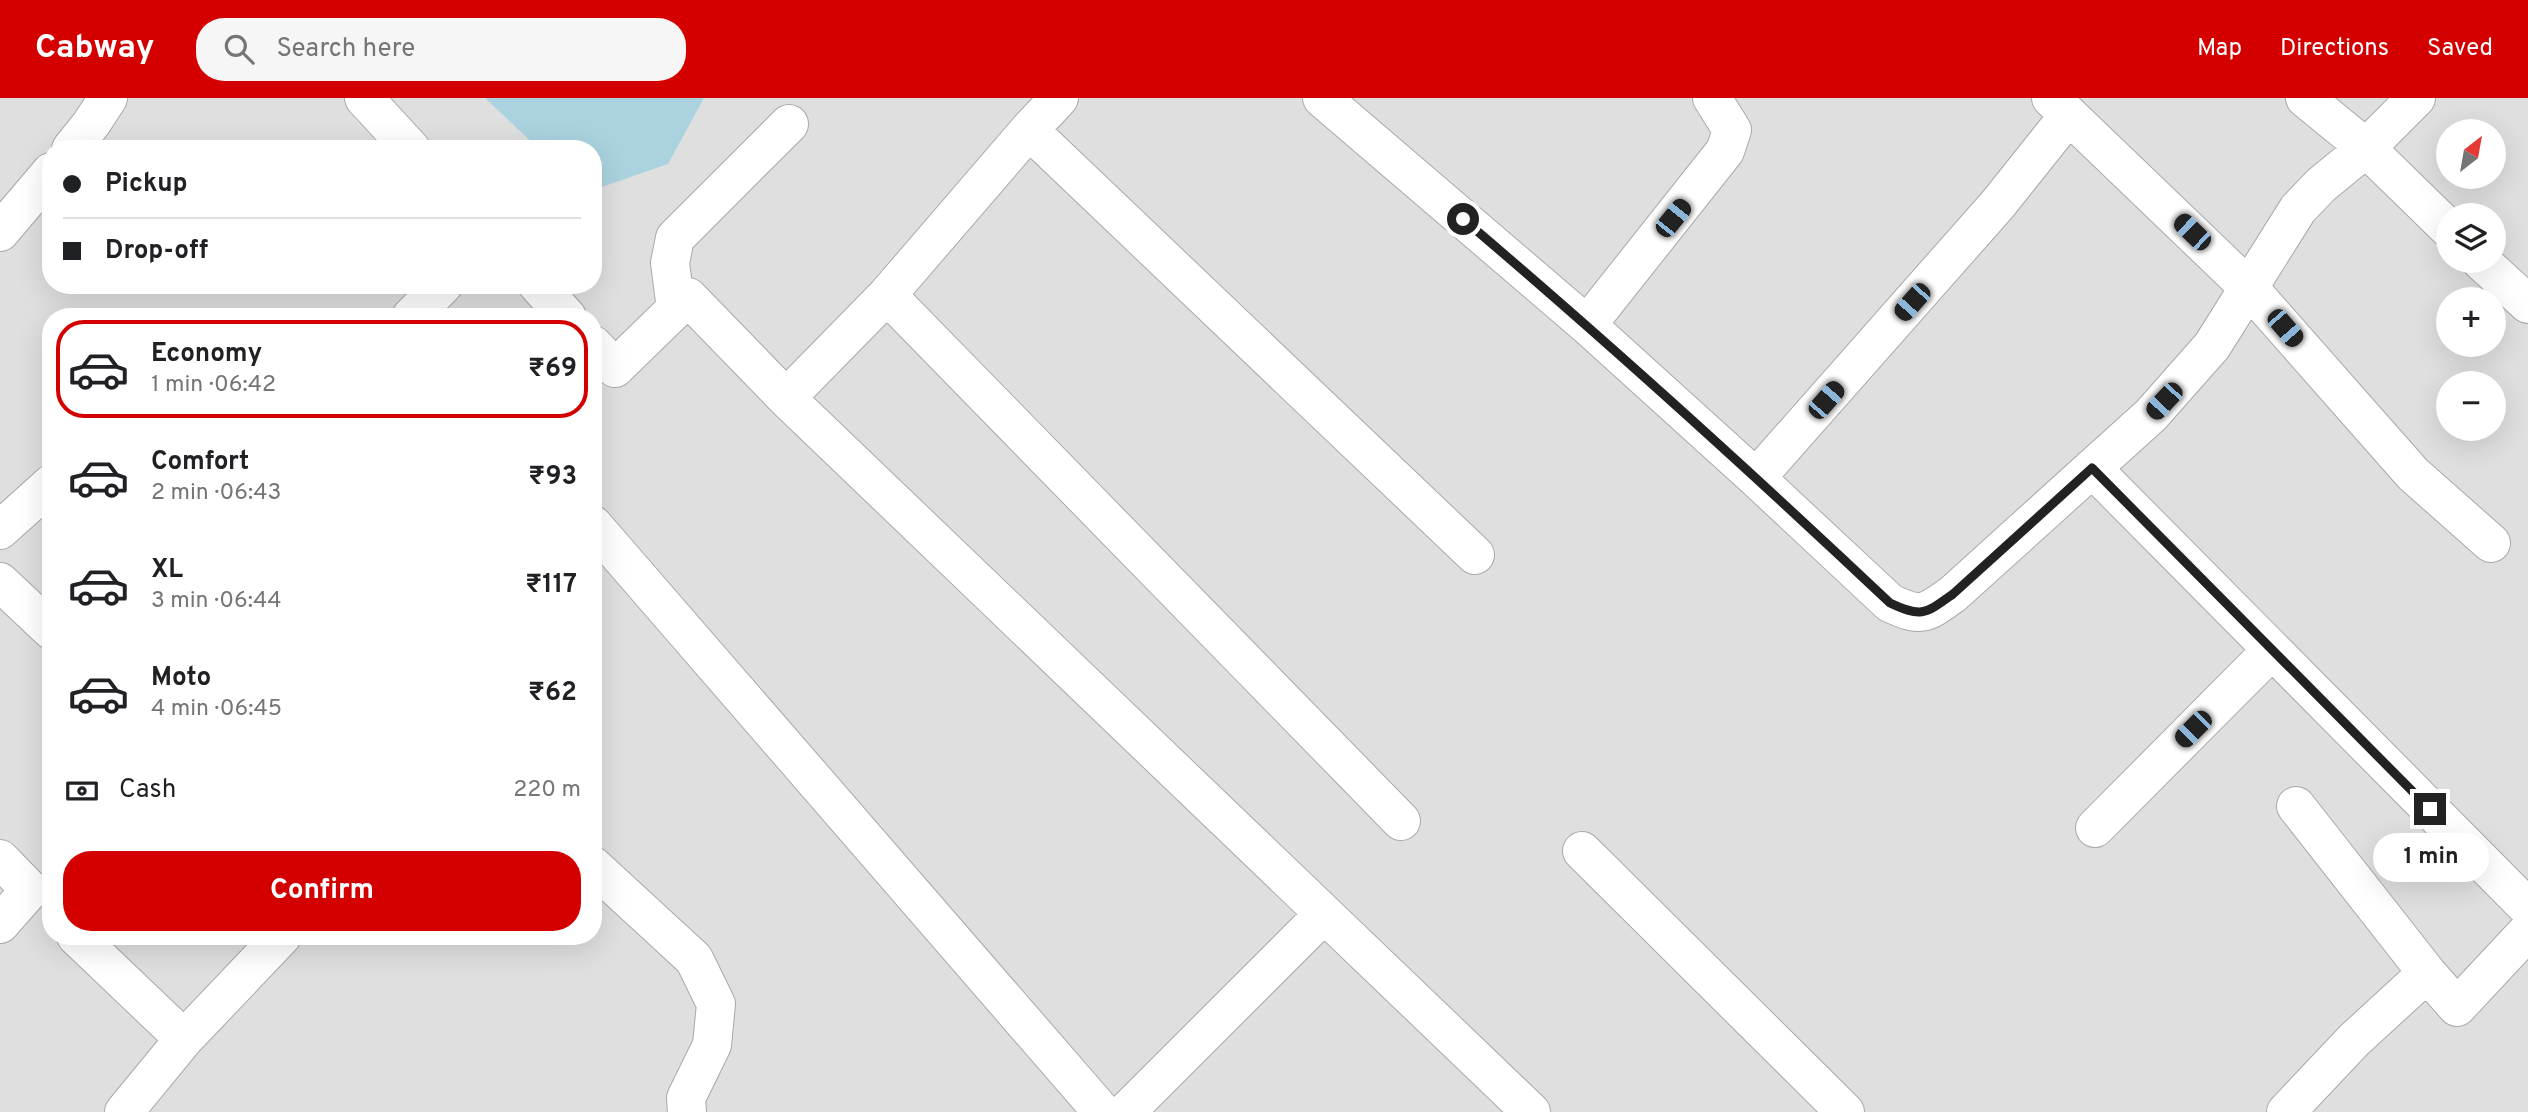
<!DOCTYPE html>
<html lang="en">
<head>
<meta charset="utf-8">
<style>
  body { margin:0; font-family:Overpass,sans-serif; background:#f6f6f6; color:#202124; height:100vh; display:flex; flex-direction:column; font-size:26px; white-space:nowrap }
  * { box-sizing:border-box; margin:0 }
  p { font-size:23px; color:#757577 }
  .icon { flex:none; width:38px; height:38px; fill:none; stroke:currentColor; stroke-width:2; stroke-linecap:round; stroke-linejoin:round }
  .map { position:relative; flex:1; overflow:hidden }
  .sheet { position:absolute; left:42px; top:210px; width:560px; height:637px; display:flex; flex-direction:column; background:#fff; border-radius:28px; box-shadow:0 7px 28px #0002 }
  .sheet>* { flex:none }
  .hud { position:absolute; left:42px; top:42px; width:560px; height:154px; border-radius:28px; box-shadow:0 7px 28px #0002; display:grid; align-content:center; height:154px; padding:0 21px; background:#fff }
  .needle { width:46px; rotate:31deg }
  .fabs { position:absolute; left:2436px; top:21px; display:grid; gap:14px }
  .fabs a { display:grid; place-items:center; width:70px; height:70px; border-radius:50%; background:#fff; box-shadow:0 7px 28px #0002; font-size:35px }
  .end { position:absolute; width:32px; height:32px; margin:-16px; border:9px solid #222; background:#fff; box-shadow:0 0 0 4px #fff }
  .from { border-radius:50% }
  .bubble { position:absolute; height:49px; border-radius:24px; background:#fff; box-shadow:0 7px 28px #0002; font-size:23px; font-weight:700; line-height:49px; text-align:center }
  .car { position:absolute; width:21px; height:42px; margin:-21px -10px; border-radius:9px; box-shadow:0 0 5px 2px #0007; background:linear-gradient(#222 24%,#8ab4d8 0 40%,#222 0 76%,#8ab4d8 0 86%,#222 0) }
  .hud b { display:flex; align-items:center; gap:24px; height:66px; font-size:26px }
  .hud b+b { border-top:2px solid #e0e0e0 }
  .hud i { width:18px; height:18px; background:#202124 }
  ul { padding:12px 0 0; list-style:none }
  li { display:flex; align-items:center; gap:21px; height:98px; margin:0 14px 10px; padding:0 7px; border:4px solid transparent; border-radius:28px }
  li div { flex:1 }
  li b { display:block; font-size:26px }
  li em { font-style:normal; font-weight:700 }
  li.on { border-color:#d40000 }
  li>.icon { width:63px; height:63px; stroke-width:1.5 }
  .pay { display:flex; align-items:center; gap:18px; height:77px; padding:0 21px; font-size:26px }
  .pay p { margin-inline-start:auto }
  .cta { display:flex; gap:14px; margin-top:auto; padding:14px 21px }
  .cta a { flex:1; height:80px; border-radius:28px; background:#d40000; color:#fff; font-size:28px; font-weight:700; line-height:80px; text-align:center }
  header { display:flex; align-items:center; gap:42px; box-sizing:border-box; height:98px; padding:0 35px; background:#d40000; color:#fff }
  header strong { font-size:33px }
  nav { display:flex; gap:38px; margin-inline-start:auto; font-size:24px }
  .search { width:490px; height:63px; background:#f6f6f6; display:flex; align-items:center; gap:18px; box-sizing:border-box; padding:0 24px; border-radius:28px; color:#757577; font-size:26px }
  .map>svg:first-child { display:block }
</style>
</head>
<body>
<header>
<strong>Cabway</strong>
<div class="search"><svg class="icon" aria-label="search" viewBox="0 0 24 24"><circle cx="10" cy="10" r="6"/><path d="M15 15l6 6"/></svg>Search here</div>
<nav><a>Map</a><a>Directions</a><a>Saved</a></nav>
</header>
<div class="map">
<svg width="2528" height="1014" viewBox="0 0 2528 1014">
  <rect width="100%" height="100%" fill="#f2efe9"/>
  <path fill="#e0dfdf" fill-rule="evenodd" d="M0 0H2528V1014H0ZM2448 33H2494V79H2448ZM51 51H593V187H51ZM2448 117H2494V163H2448ZM2448 201H2494V247H2448ZM51 219H593V838H51ZM2448 285H2494V331H2448Z"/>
  <path fill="#aad3df" d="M485 0H704L668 66 593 92V51H539Z"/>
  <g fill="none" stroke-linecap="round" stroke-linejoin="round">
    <g stroke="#a9a9a9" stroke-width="40">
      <path id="minor" d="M364 0 411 51
        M1322 0 1587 227 1756 380 1890 505C1922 520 1925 516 1953 496L2151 317 2212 248 2298 111 2321 87 2366 50 2448 130
        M2051 0 2249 190 2413 376 2491 445
        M2305 0 2366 50 2416 0
        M1029 32 1475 457
        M71 51 91 26 108 0
        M0 134 51 74
        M2481 163 2528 206
        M538 187 567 219
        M887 197 1401 723
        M676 211 670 165 675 140 789 26
        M411 219 443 187
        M1587 227 1725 53 1732 32 1712 0
        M593 247 615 270 688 199 786 300 887 197 1029 32 1059 0
        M786 300 1531 1014
        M2092 370 2528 810
        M1756 380 1998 106 2069 17
        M593 427 1102 1014
        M0 432 51 386
        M0 484 51 532
        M2296 708 2427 875 2457 909 2528 833
        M2095 730 2272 552
        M1582 753 1845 1014
        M0 761 30 792 0 826
        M593 768 694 861 716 906 712 947 686 1000 687 1014
        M76 838 184 941
        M124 1014 184 941 282 838
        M1126 1014 1324 816
        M2286 1014 2354 942 2427 875"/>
    </g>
    <use href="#minor" stroke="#fff" stroke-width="38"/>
  </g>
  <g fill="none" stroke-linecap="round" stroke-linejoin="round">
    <path stroke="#222" stroke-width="9" d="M1463 121C1609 245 1751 374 1890 505 1922 520 1925 516 1953 496L2092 370 2430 711"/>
  </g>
</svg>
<div class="fabs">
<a><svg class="needle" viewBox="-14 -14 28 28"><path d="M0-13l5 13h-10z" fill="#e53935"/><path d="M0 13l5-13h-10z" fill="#757577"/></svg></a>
<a><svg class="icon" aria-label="layers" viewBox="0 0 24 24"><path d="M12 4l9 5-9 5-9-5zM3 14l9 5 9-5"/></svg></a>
<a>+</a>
<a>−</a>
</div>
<i class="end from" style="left:1463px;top:121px"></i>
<i class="end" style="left:2430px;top:711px"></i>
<div class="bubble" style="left:2373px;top:735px;width:116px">1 min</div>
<i class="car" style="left:1673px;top:120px;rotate:39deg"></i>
<i class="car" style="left:2192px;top:134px;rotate:314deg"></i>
<i class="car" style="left:1912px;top:204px;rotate:222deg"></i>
<i class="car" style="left:2285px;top:230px;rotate:139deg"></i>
<i class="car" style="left:1826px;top:302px;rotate:41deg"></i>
<i class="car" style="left:2164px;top:303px;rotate:223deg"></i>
<i class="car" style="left:2193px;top:631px;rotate:225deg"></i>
<div class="hud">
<b><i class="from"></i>Pickup</b>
<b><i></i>Drop-off</b>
</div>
<section class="sheet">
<ul>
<li class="on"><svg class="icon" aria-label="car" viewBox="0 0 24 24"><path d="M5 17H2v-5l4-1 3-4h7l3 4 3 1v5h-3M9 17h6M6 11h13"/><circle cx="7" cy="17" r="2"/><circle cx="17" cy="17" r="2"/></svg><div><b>Economy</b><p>1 min · 06:42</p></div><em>₹69</em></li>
<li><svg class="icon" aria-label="car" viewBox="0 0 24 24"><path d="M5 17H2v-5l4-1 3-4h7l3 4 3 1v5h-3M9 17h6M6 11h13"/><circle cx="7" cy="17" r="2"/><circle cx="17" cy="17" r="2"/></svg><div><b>Comfort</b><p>2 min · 06:43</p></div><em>₹93</em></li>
<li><svg class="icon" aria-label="car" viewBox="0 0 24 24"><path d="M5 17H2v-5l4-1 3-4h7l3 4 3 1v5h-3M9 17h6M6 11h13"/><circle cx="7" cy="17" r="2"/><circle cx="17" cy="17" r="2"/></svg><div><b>XL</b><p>3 min · 06:44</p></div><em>₹117</em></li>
<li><svg class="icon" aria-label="car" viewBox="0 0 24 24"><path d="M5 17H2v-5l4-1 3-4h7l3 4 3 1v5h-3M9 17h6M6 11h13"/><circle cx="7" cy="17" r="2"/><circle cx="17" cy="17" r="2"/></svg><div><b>Moto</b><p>4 min · 06:45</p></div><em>₹62</em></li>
</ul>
<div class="pay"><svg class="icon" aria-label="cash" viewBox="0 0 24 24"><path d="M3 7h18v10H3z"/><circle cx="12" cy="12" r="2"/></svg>Cash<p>220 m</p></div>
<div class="cta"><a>Confirm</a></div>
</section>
</div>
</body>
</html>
